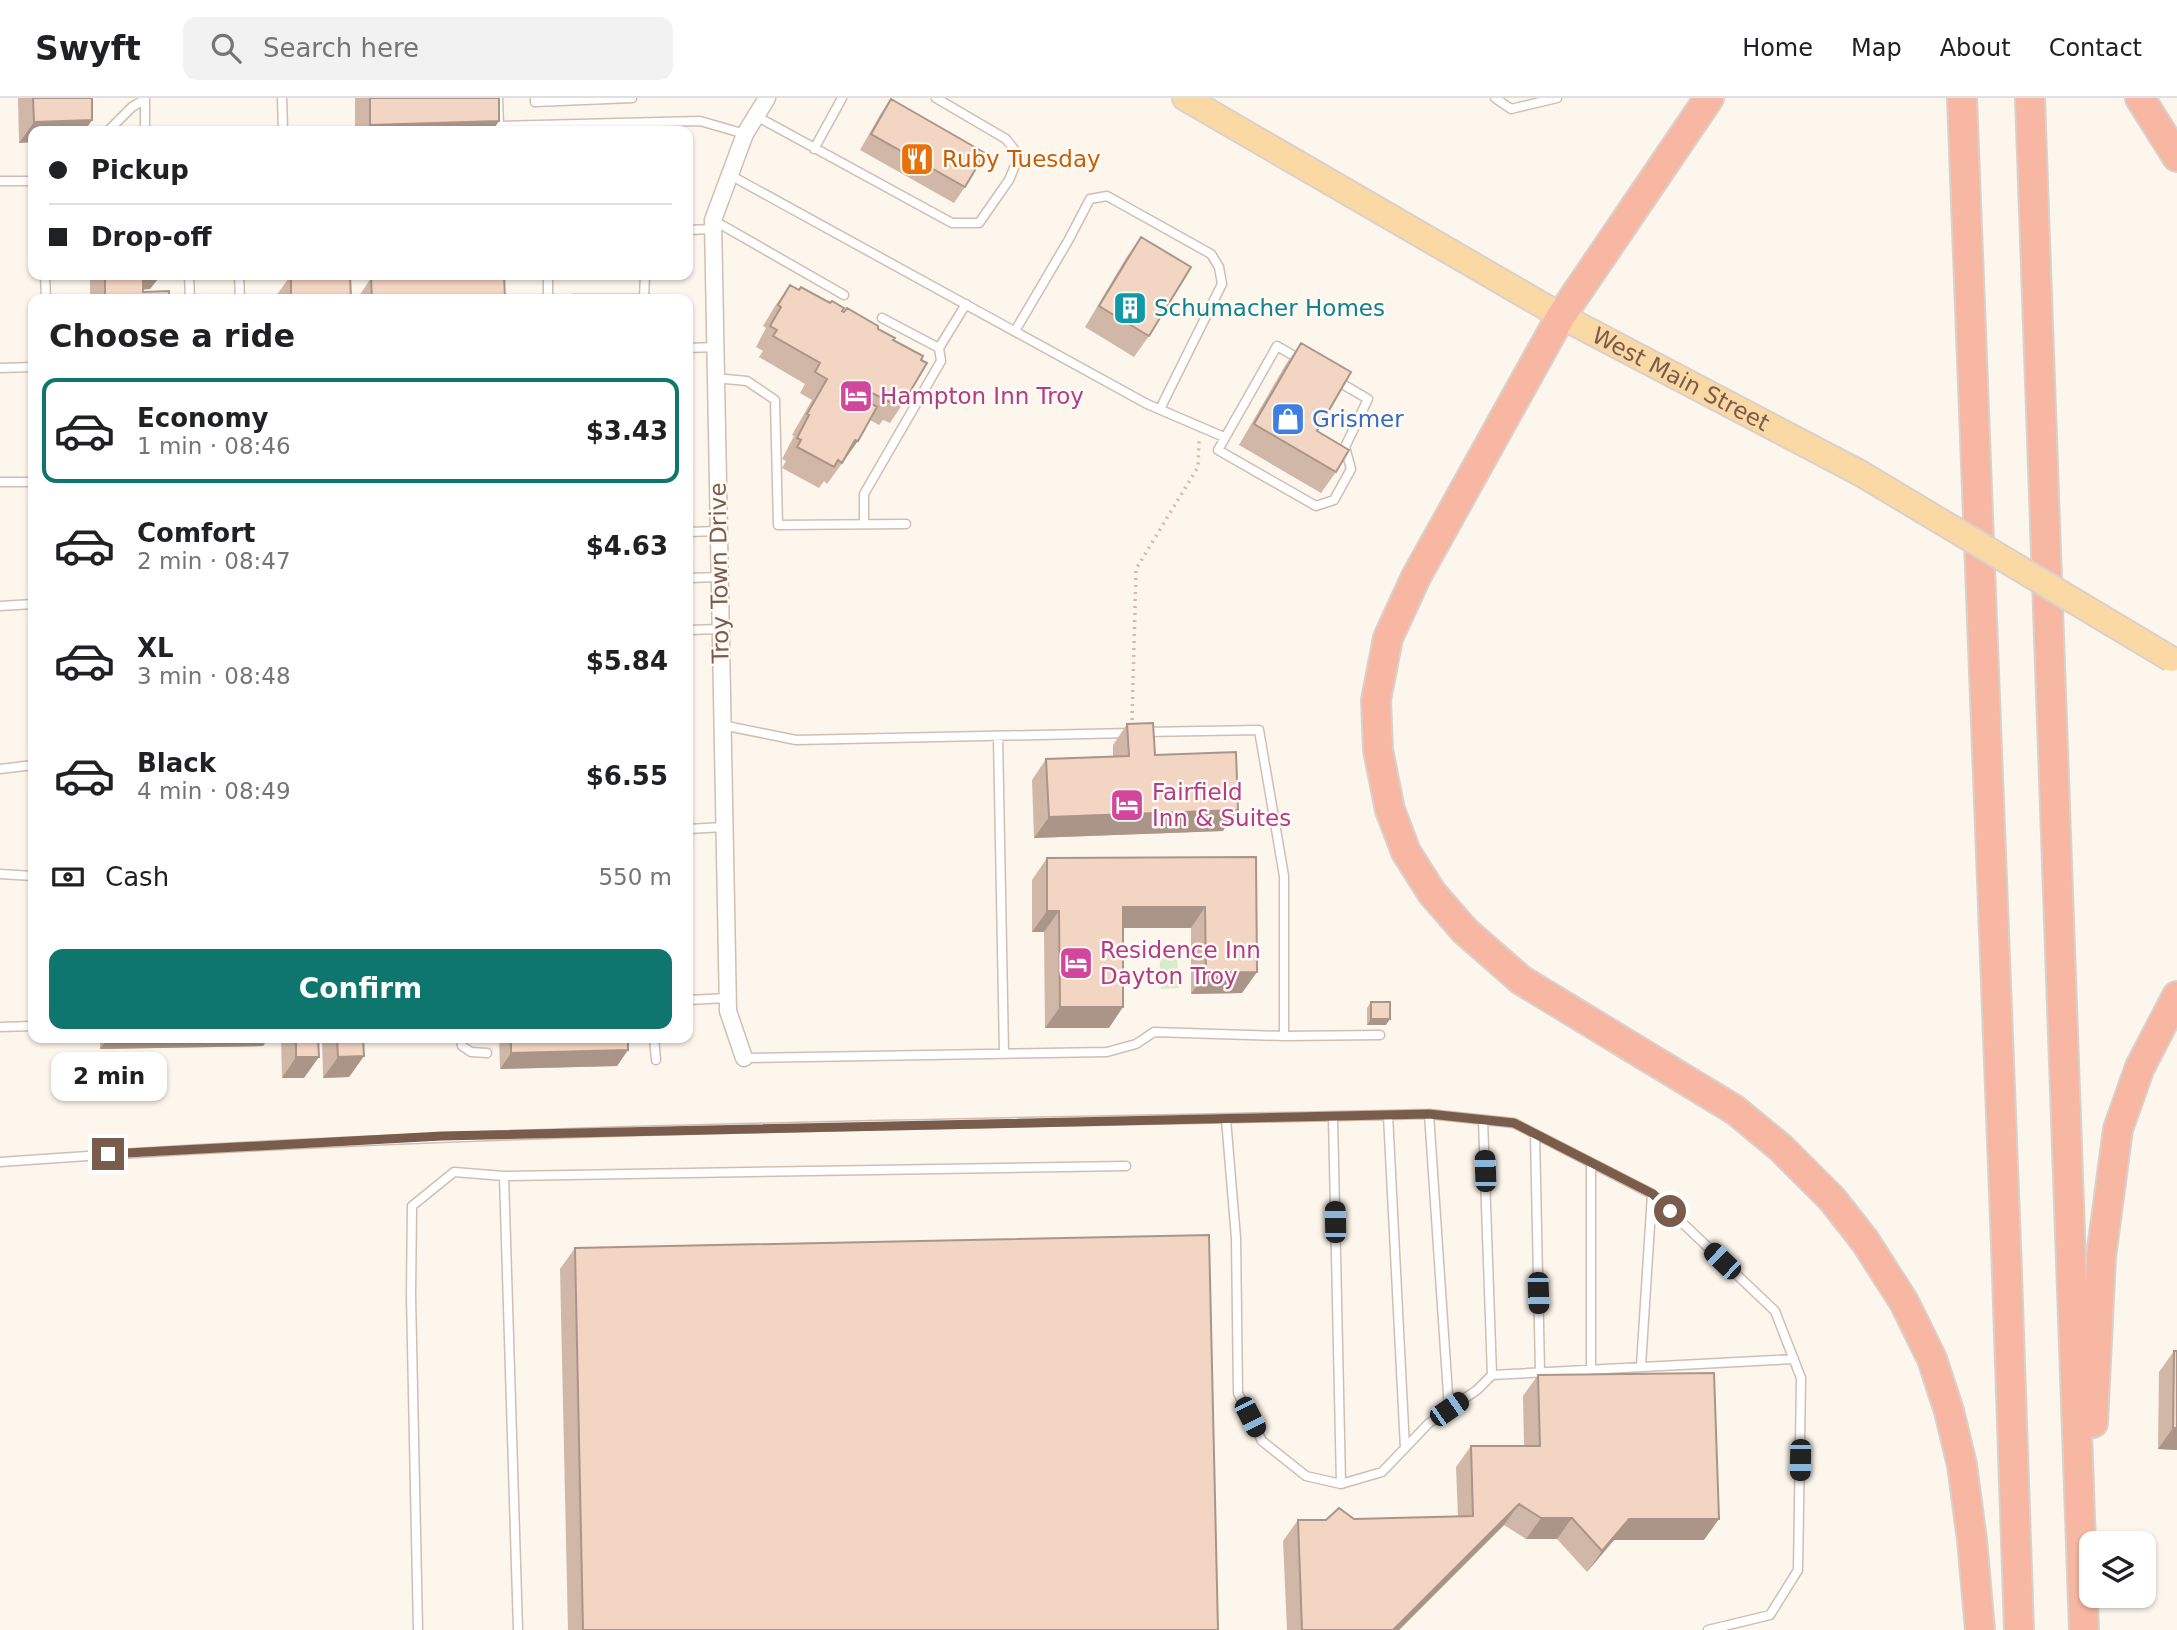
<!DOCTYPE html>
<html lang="en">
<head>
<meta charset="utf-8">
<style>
  body { margin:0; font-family:"DejaVu Sans",sans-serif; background:#f2f2f2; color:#202124; height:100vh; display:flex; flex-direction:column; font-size:26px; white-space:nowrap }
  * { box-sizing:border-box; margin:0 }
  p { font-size:23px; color:#757577 }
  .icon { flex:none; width:38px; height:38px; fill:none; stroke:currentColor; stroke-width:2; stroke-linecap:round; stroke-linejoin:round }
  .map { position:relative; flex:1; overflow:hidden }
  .sheet { position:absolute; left:28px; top:196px; width:665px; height:749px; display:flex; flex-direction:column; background:#fff; border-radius:14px; box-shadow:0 2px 5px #0004 }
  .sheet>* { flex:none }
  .top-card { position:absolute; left:28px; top:28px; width:665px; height:154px; border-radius:14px; box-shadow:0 2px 5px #0004; display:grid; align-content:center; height:154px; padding:0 21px; background:#fff }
  .fabs { position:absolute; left:2079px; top:1433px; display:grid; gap:14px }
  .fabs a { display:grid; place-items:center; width:77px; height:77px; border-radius:14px; background:#fff; box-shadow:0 2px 5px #0004; font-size:35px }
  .end { position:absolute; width:32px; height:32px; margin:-16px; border:9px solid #7a5c4d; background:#fff; box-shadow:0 0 0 4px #fff }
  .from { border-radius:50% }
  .bubble { position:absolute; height:49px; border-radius:14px; background:#fff; box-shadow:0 2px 5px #0004; font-size:23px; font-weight:700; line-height:49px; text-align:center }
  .car { position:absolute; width:21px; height:42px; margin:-21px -10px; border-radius:9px; box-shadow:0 0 5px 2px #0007; background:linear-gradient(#222 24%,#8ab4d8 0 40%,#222 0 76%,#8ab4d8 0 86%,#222 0) }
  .top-card b { display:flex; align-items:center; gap:24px; height:66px; font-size:26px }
  .top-card b+b { border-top:2px solid #e0e0e0 }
  .top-card i { width:18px; height:18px; background:#202124 }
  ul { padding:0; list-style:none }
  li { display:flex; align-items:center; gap:21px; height:105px; margin:0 14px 10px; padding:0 7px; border:4px solid transparent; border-radius:14px }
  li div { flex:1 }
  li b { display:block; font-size:26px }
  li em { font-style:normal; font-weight:700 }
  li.current { border-color:#0f766e }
  li>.icon { width:63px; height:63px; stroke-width:1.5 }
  h2 { padding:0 21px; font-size:32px; line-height:84px }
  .pay { display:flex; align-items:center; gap:18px; height:77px; padding:0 21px; font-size:26px }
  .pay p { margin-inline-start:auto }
  .button { display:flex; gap:14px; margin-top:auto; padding:14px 21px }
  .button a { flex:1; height:80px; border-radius:14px; background:#0f766e; color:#fff; font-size:28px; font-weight:700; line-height:80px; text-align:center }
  header { display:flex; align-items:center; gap:42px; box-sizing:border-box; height:98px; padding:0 35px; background:#fff; border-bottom:2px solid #e0e0e0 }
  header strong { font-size:33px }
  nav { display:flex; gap:38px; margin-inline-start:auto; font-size:24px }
  .search { width:490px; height:63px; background:#f2f2f2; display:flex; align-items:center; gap:18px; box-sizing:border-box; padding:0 24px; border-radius:14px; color:#757577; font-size:26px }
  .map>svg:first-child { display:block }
</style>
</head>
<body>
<header>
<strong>Swyft</strong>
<div class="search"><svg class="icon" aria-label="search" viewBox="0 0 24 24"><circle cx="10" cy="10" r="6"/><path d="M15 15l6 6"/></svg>Search here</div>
<nav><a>Home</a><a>Map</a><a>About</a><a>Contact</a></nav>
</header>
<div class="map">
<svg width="2177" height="1532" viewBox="0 0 2177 1532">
  <rect width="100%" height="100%" fill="#fdf6ec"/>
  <path fill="#d8ecc9" d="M1159 854H1177L1179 890 1161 891Z"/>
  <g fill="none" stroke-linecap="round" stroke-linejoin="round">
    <g stroke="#d1beb0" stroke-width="11">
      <path id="lane" d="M282 0 283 33
        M498 0 499 28 700 23 745 36
        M535 0V4L632 0
        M1495 0 1511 11 1557 0
        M756 18 952 125H979L1009 82 1019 58 1006 41 936 0
        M108 33 132 9 145 1
        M145 33V0
        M814 51 842 0
        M730 77 1147 306 1224 339
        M0 83H33
        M713 122 844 197
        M688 132 713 131
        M45 177 46 201
        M189 177 190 201
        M239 177 240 201
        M548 177V201
        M644 200 645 177
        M573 201H644
        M882 220 939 250
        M1015 233 1068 143 1090 101 1107 98 1211 156 1219 169 1222 186 1160 311
        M1277 248 1368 301 1345 349 1351 371 1334 402 1316 408 1218 352Z
        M688 250 715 249
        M0 270 33 269
        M715 280 747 283 775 302 778 427 906 426
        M0 384H33
        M864 426V396L941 263 939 250 966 206
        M688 434 718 433
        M688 480 719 479
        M0 508 33 506
        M688 532 720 531
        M722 627 796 642 1131 635
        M1144 634 1259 632 1284 778V938
        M998 638 1004 955
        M0 671 33 667
        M688 731 724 729
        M0 776 33 778
        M688 902 728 900
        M0 929 33 928
        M461 940 462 948 471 954 487 955
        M654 940 656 962
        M744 960 1107 954 1136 946 1154 934 1284 938 1380 937
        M1429 1016 1449 1311
        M1388 1017 1405 1350
        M1333 1019 1341 1386
        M1226 1021 1236 1140 1238 1295 1262 1343 1306 1378 1341 1386 1382 1374 1429 1325 1477 1292 1492 1277 1794 1261
        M1483 1022 1492 1277
        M1535 1036 1540 1274
        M0 1064C475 1029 953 1027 1429 1016L1514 1025 1652 1096 1775 1213 1801 1280 1798 1472 1770 1517 1708 1532
        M1591 1065V1271
        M1641 1268 1652 1096
        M418 1532 411 1197 412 1108 454 1074 504 1078
        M518 1532 504 1078 1126 1068"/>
    </g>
    <g stroke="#d1beb0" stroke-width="19">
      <path id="street" d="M744 960 728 913 713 122 745 36 767 0"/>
    </g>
    <g stroke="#dad1cd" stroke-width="28">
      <g id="primary">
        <path id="s1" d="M1185 0 1561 218 1860 375"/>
      </g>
    </g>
    <g stroke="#dad1cd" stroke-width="32">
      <path id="highway" d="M1709 0 1561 218 1416 479 1388 540 1376 602 1378 652 1390 712 1406 754 1432 795 1465 833 1521 882 1735 1012 1781 1050 1832 1101 1865 1143 1904 1204 1932 1261 1949 1313 1962 1367 1972 1442 1980 1532
        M1962 0 2006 1147 2019 1532
        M2030 0 2084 1532
        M2140 0 2177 59
        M2093 1325 2101 1159 2118 1031 2140 969 2177 898"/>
    </g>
    <path stroke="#d9b8a5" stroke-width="3.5" stroke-dasharray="2 5" stroke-linecap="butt" d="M1132 622 1136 471 1198 369 1199 343"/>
    <use href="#lane" stroke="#fff" stroke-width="8"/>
    <use href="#street" stroke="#fff" stroke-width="16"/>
    <use href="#primary" stroke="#fbd9a5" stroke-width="24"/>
    <use href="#highway" stroke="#f7b7a3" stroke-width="28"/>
    <g stroke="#dad1cd" stroke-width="28" stroke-linecap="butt">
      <path id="primary-bridge" d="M1860 375 2171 561"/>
    </g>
    <use href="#primary-bridge" stroke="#fbd9a5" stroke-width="24"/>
  </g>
  <path fill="#d1b7a8" d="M18 0H92L33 33V44L19 45Z
    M355 0H499V23L492 33H355Z
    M891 1 965 89 954 105 860 52 880 17Z
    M1141 139 1149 238 1134 259 1085 229 1126 160Z
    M90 177H161L150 191 143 192V194L169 201H90Z
    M291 177 351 201H276V198Z
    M371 180 505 201H357Z
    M790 187 878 231 893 242 904 304 890 325 883 322 879 327 870 322 843 364 827 386 824 383 819 390 782 370 786 363 782 361 794 338 792 337 812 302 800 295 805 286 759 259 763 253 756 249 766 230 763 228 775 208Z
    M1301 245 1317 333 1336 374 1321 395 1239 347 1286 266Z
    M1127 626 1223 733 1034 740 1032 682 1046 661 1113 658V647Z
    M1256 759 1242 895 1191 896V830H1123L1109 930H1045L1044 834H1032V782L1047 760Z
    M1371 904 1386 927H1367V910Z
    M100 940H269L263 948 100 951Z
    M281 940H318L304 980H282Z
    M322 940H363L364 958 349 979 323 980Z
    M499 940H628V952L617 968 500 971Z
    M575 1150 1218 1532H568L560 1171Z
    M2174 1253 2177 1352 2158 1351 2159 1274Z
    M1538 1277 1704 1442H1614L1587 1474 1557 1441H1526L1504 1427 1399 1532H1287L1283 1443 1298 1422 1458 1419 1456 1369 1471 1348H1524L1523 1298Z"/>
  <path fill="#aa9588" d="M92 22 85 33H33V44L19 45 34 24Z
    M499 23 492 33H366L370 27Z
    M139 177H161L150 191 128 192Z
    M855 342 858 343 843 364 840 363Z
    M1238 712 1223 733 1034 740 1049 719Z
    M1123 809H1205L1191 830H1108Z
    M1047 813H1059L1044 834H1032Z
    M1257 874 1242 895 1191 896 1206 875Z
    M1060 909H1123L1109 930H1045Z
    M1371 921H1390L1386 927H1367Z
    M108 940H269L263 948 100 951Z
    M628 952 617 968 500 971 511 955Z
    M364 958 349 979 323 980 338 959Z
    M296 959H319L304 980H282Z
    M2173 1330H2177V1352L2158 1351Z
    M1519 1406 1504 1427 1399 1532H1393Z
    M1541 1420H1572L1557 1441H1526Z
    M1629 1421H1719L1704 1442H1614L1587 1474 1602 1453Z"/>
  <path fill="#f3d5c3" stroke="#aa9588" stroke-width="2" d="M33 0H92V22L34 24Z
    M370 0H499V23L370 27Z
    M891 1 985 55 965 89 871 36Z
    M1141 139 1191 169 1149 238 1099 208Z
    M105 177H143V194L169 193V201H105Z
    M291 177H350L351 201H291Z
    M504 177 505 201H372L371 180Z
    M790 187 799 192 801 189 830 205 832 203 844 210 842 213 844 214 847 210 878 228V231L895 240 893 242 923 258 921 262 927 265 904 304 898 301 894 306 872 295 868 300 864 299 863 301 877 309 858 343 855 342 842 365 838 362 834 369 797 349 801 342 797 340 809 317 807 316 827 281 815 274 820 265 773 238 777 232 770 228 781 209 778 207Z
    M1301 245 1351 274 1317 333 1349 352 1336 374 1254 326Z
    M688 552H689L690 609H688Z
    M1153 625 1155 657 1236 654 1238 712 1049 719 1046 661 1129 658 1127 626Z
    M1256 759 1257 874 1206 875 1205 809H1123V909H1060L1059 813H1047V760Z
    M1371 904H1390V921H1371Z
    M296 940H318L319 959H296Z
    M337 940H363L364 958 338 959Z
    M511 940H628V952L511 955Z
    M1209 1137 1218 1532H583L575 1150Z
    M2174 1253H2177V1330H2173Z
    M1714 1275 1719 1421H1629L1602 1453 1572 1420H1541L1519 1406 1393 1532H1302L1298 1422H1326L1339 1410 1354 1421 1473 1418 1471 1348H1540L1538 1277Z"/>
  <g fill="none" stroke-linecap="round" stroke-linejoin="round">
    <path stroke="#7a5c4d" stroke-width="9" d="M108 1056 442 1038 1429 1016 1514 1025 1653 1096 1670 1113"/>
  </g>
  <defs>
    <g id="restaurant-square" transform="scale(1.75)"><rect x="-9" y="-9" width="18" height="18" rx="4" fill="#e8710a" stroke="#fffaf3"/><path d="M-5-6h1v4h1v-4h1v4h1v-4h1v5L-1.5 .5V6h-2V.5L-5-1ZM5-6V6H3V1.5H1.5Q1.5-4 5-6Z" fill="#fff"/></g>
    <g id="building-square" transform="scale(1.75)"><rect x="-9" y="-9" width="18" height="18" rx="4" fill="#0f9aa8" stroke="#fffaf3"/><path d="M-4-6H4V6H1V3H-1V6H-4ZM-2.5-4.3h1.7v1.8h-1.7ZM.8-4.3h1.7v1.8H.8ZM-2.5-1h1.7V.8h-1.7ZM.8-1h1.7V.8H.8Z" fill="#fff"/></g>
    <g id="hotel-square" transform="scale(1.75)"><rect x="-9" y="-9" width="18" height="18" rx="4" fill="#d1479c" stroke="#fffaf3"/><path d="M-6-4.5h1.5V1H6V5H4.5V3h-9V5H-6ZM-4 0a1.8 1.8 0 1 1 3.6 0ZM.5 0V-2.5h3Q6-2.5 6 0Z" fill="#fff"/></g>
    <g id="shop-square" transform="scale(1.75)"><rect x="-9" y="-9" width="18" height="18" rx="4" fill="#3f7fe0" stroke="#fffaf3"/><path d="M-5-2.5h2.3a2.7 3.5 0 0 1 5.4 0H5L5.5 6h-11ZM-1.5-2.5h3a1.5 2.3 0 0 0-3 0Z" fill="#fff"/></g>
  </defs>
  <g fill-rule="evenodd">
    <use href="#restaurant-square" x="917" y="61"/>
    <use href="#building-square" x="1130" y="210"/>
    <use href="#hotel-square" x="856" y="298"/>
    <use href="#shop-square" x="1288" y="321"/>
    <use href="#hotel-square" x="1127" y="707"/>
    <use href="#hotel-square" x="1076" y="865"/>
  </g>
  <g text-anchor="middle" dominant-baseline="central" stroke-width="5" stroke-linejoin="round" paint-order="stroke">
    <g font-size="23" fill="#c56008" stroke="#fffaf3" text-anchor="start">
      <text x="942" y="61">Ruby Tuesday</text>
    </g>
    <g font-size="23" fill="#0d838f" stroke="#fffaf3" text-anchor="start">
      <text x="1154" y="210">Schumacher Homes</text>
    </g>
    <g font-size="23" fill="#7a5c4d" stroke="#fffaf3">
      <text stroke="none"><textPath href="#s1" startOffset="570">West Main Street</textPath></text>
      <text transform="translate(719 475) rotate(-91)">Troy Town Drive</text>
    </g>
    <g font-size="23" fill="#b23c85" stroke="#fffaf3" text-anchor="start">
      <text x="880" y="298">Hampton Inn Troy</text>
      <text x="1152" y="694">Fairfield<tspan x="1152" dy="26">Inn &amp; Suites</tspan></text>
      <text x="1100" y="852">Residence Inn<tspan x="1100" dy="26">Dayton Troy</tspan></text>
    </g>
    <g font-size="23" fill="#366cbe" stroke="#fffaf3" text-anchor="start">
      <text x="1312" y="321">Grismer</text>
    </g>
  </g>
</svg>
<div class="fabs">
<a><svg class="icon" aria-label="layers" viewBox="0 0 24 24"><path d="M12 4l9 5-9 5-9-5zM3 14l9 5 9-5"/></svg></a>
</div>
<i class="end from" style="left:1670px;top:1113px"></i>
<i class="end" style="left:108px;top:1056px"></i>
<div class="bubble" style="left:51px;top:954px;width:116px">2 min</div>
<i class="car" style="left:1485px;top:1073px;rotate:358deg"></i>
<i class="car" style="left:1335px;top:1124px;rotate:359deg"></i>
<i class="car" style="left:1722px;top:1163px;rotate:314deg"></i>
<i class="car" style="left:1538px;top:1195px;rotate:178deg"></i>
<i class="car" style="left:1449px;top:1311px;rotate:55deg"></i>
<i class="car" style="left:1250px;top:1319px;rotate:153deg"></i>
<i class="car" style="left:1800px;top:1362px;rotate:181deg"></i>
<div class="top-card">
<b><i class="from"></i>Pickup</b>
<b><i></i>Drop-off</b>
</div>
<section class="sheet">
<h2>Choose a ride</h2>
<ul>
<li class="current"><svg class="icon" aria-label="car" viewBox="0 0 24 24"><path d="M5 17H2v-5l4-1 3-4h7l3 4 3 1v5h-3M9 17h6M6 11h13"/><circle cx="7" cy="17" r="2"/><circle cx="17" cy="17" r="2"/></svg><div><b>Economy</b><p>1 min · 08:46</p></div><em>$3.43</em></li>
<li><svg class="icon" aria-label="car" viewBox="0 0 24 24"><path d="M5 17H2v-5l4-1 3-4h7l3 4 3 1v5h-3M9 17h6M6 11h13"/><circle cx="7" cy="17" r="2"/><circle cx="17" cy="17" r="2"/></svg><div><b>Comfort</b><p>2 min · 08:47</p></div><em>$4.63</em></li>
<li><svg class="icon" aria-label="car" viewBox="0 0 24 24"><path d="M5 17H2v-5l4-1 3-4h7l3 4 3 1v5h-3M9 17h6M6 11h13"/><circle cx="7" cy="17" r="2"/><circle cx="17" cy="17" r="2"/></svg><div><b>XL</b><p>3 min · 08:48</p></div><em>$5.84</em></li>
<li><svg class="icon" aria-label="car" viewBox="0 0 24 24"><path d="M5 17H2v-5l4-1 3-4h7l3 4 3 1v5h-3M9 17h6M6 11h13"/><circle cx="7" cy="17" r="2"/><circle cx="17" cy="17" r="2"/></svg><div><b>Black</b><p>4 min · 08:49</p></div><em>$6.55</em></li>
</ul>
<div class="pay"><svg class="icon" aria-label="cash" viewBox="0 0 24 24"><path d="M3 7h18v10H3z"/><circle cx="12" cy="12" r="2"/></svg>Cash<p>550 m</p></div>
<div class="button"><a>Confirm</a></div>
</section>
</div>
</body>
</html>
